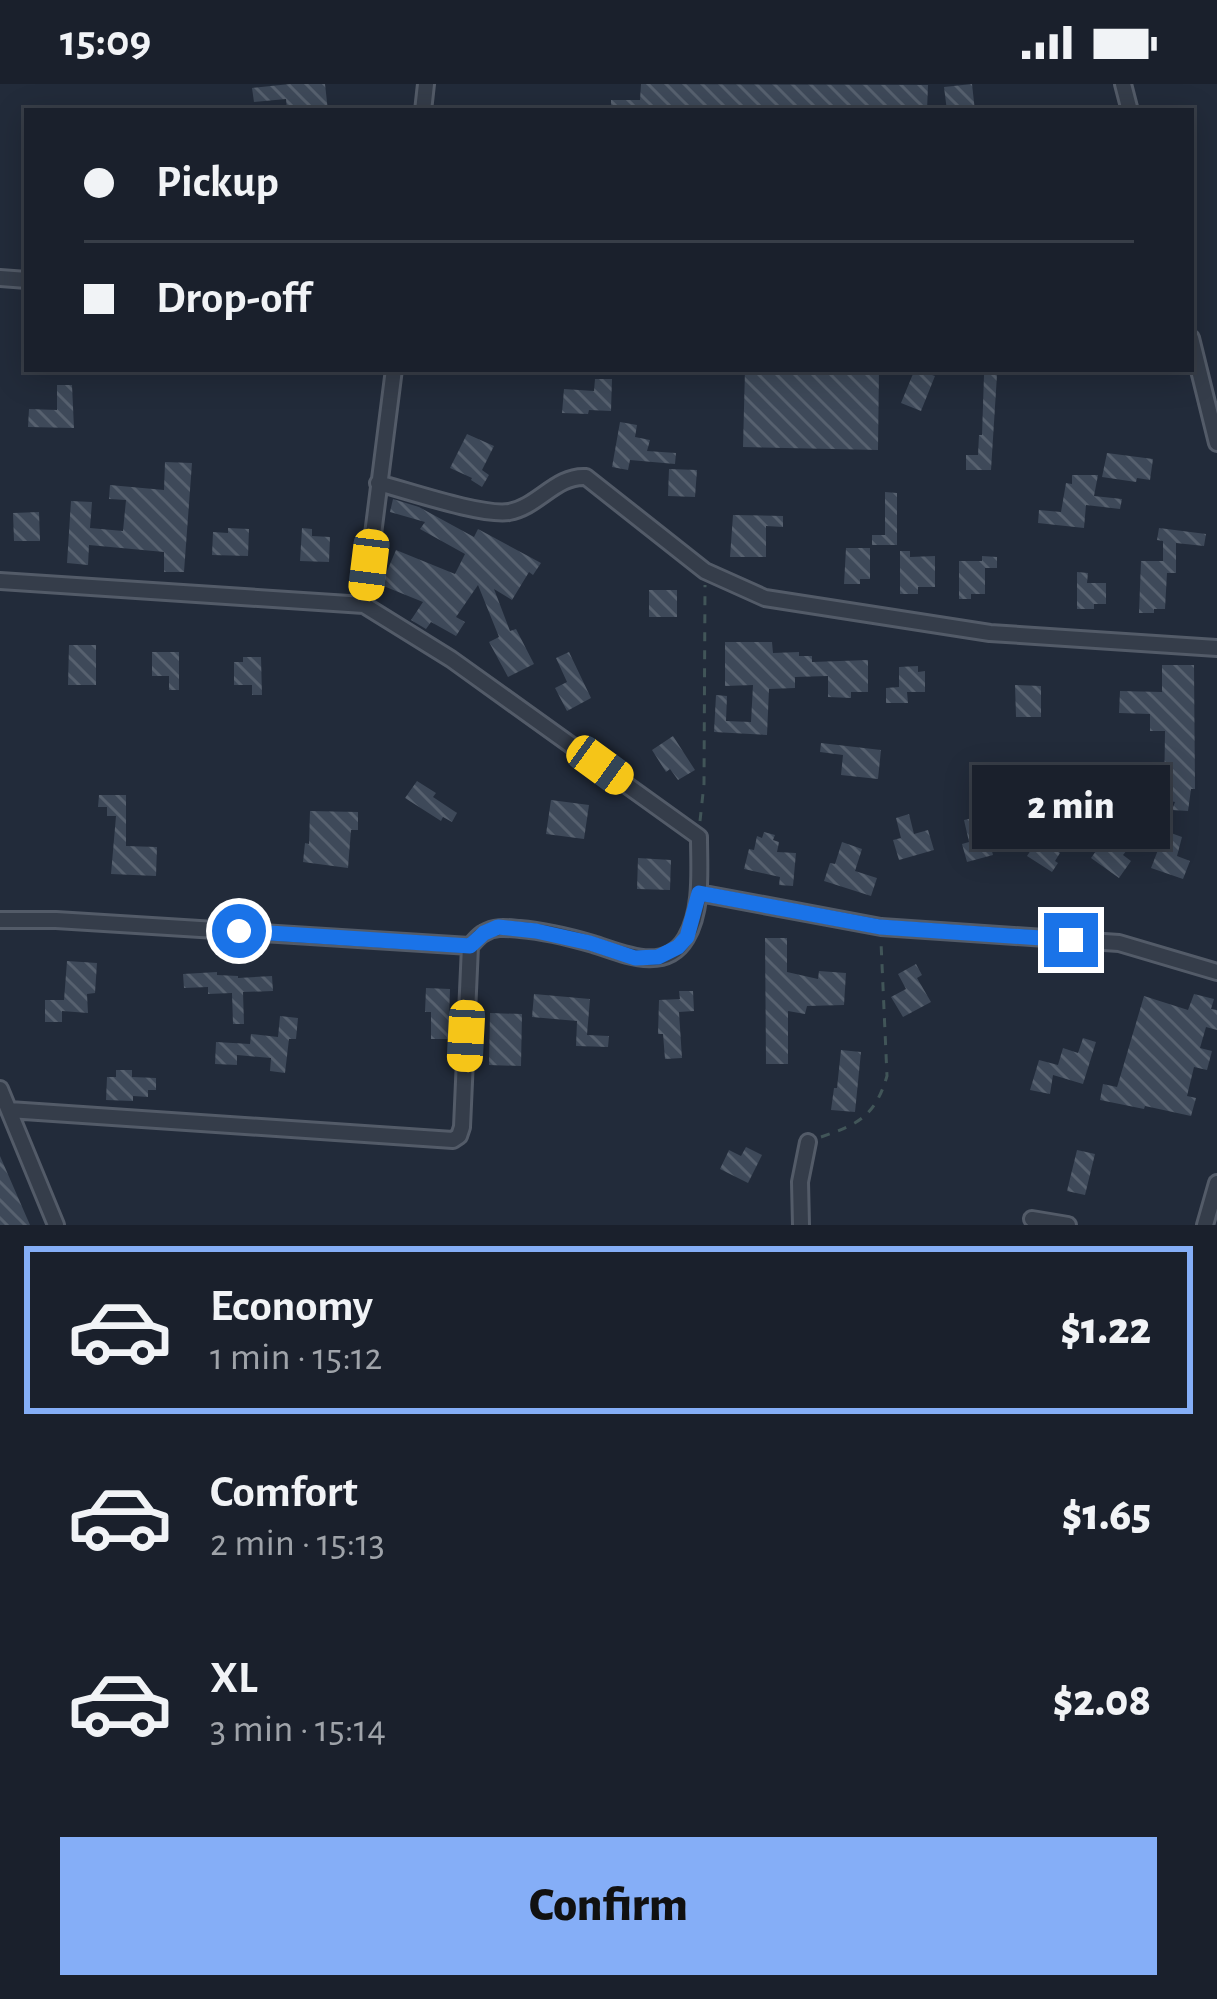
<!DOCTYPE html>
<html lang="en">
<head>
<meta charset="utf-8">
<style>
  body { margin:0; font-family:"Alegreya Sans",sans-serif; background:#272d38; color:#f1f3f6; height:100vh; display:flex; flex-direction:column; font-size:45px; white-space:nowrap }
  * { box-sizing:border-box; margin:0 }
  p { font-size:39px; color:#9fa3a9 }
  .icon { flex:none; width:66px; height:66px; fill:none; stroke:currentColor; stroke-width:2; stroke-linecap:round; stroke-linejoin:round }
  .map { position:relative; height:1141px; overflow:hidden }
  .panel { display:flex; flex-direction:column; background:#1a202c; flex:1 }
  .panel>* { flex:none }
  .hud { position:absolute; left:24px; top:24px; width:1170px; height:264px; border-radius:0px; box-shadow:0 6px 30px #0003,0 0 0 3px #383e48; display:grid; align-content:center; height:264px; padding:0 60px; background:#1a202c }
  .end { position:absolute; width:54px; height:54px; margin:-27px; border:15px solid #1a73e8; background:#fff; box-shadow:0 0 0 6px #fff }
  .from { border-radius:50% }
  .bubble { position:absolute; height:84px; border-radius:0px; background:#1a202c; box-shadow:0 6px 30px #0003,0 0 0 3px #383e48; font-size:39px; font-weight:800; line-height:84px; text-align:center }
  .car { position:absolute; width:36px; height:72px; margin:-36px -18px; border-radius:15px; box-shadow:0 0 9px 3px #0007; background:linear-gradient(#f5c518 24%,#345 0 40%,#f5c518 0 76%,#345 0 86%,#f5c518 0) }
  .hud b { display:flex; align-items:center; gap:42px; height:114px; font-size:45px }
  .hud b+b { border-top:3px solid #383e48 }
  .hud i { width:30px; height:30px; background:#f1f3f6 }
  ul { padding:21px 0 0; list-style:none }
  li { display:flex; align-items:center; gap:36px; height:168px; margin:0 24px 18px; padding:0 36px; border:6px solid transparent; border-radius:0px }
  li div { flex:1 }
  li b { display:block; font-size:45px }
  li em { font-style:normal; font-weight:800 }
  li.selected { border-color:#85aef7 }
  li>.icon { width:108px; height:108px; stroke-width:1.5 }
  .action { display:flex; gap:24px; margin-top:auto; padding:24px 60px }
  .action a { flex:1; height:138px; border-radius:0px; background:#85aef7; color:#111; font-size:48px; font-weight:800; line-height:138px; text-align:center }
  .status { display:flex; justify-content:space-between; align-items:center; height:84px; padding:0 60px; background:#1a202c; direction:ltr }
  .status svg { height:33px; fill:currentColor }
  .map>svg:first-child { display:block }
</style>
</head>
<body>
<div class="status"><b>15:09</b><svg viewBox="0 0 49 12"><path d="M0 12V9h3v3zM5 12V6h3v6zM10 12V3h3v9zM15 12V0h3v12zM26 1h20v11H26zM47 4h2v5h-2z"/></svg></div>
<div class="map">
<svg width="1217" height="1141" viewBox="0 0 1217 1141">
  <defs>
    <pattern id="building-back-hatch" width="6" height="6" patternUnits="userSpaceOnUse" patternTransform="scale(3)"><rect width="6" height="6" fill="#3e4959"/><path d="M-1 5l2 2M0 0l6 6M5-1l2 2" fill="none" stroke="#57616f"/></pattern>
  </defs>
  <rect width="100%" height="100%" fill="#222b3a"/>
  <path fill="url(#building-back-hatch)" d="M290 0H325L328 27H287L286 15 254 18 252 4Z
    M641 0 928 1 927 27H611V16H640Z
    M972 0 975 27H947L944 3Z
    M745 285H879L878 366 743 363Z
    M915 285 935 292 921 327 901 319Z
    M984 291H997L991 386H966V371H978L979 351H982Z
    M595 295H612L611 327 589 326 588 330 562 329 564 305 594 307Z
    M57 301H72L74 344 28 343 29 325 57 326Z
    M620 338 637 341 635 353 650 356 647 367 676 369 675 380 630 376 628 386 612 383Z
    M467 350 494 362 482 386 489 391 482 403 471 396 472 394 450 384Z
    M1107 369 1153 375 1150 396 1137 394 1136 398 1102 393Z
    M165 378 192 379 184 488H164V468L89 461 88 481 67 479 71 417 92 418 90 444 123 447 126 416 109 415 110 401 164 406Z
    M669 385 697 386 695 413 668 412Z
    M1072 391H1098L1094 412 1122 415 1120 425 1086 421 1084 444 1038 439 1039 426 1061 428 1066 399 1072 400Z
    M885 408 897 409V461H872V451H885Z
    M393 415 419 423 474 453 478 445 541 479 533 491 529 488 512 516 494 505 510 547 516 545 534 580 508 593 489 558 499 553 478 501 456 533 465 538 456 552 431 538 426 545 411 536 423 518 381 501 396 466 455 490 465 470 420 445 425 438 390 428Z
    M39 428 40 457H14L13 429Z
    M733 431 783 432V443L766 442V473H730Z
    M228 444 249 445 248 472 212 471 213 448 228 449Z
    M302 444 312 445V452L330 453 329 478 300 477Z
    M1159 444 1206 450 1204 462 1176 459V489H1167L1165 525H1154V529H1139L1141 477H1163V457L1157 456Z
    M846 464H870V495H860V500H844Z
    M900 467H910V473L935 472V503H918V510H900Z
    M982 472 997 473V484H985V510H971V515H959V477H982Z
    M1077 488 1088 489 1087 499H1106V520H1094V525H1077Z
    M649 506H677V533H649Z
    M725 558H772L773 569 799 568V572H812V578L868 576V608H851V614L828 613V592L795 593V604L769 605 767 651 714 648 716 611 727 612 726 637 751 638 753 601 725 602Z
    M69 561H96V601H68Z
    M152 568H179V606H169V592H152Z
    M569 568 591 614 567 627 555 604 567 598 556 574Z
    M243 573H261L262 611H252V601H234V578H243Z
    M1162 581H1194L1195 705H1191L1188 727 1172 726 1175 718 1164 716 1165 647H1150V630L1119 629 1120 607 1162 608Z
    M918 582V588L925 587V608H907L908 619H886V604L899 603V583Z
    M1015 601 1041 602V633H1016Z
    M673 652 695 686 678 696 670 685 666 688 652 666Z
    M821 659 881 666 878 695 841 691 843 671 820 668Z
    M1033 686 1080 692 1073 725 1051 722 1055 701 1031 698Z
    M417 697 436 709 433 713 457 729 452 738 443 733 441 737 405 714Z
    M99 711H126V762L157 763 156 792 111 790 116 732H107V723H98Z
    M551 716 589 721 584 755 546 750Z
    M310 727 358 728V746H351L348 784 303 778 305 759 309 760Z
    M909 730 914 750 928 746 934 766 899 776 893 756 901 754 896 734Z
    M977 733 983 755 988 753 993 771 967 778 962 760 969 758 964 736Z
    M1045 738 1067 754 1058 767 1060 769 1055 777 1058 779 1052 788 1027 772 1041 751 1037 748Z
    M1111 746 1131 761 1123 771 1131 777 1119 794 1091 774Z
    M764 748 775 751 773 756 779 758 777 768 796 769 793 802 779 801 780 793 744 785 749 765 754 766 757 752 762 754Z
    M1171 749 1182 753 1177 772 1190 777 1183 795 1151 784 1158 766 1164 768Z
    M842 758 862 765 855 787 877 794 871 812 824 797 830 779 835 780Z
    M638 774 671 776 670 806 637 805Z
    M765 854H787V888L818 895 819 887 846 889 844 921 807 922 805 930 788 927V980H766Z
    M67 877 97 879 95 909 87 910 88 929 62 927V938H45V916H64Z
    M916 880 922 891 917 894 931 918 903 933 891 913 906 905 898 890Z
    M217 888V891L238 892V894L272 892 273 907 243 908 244 940H233L232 909 208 910V903L184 904 183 890Z
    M426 904 450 905 449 938H455V955H431V928H425Z
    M679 907H693L694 927 679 928 682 974 665 975 663 950H658L659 916 680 915Z
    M534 910 590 915 587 951 609 952 608 963 576 962 577 937 532 933Z
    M1194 910 1214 915 1211 925 1217 926V946L1206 943 1200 964 1212 967 1207 986 1194 983 1187 1012 1196 1014 1191 1032 1145 1022 1144 1025 1100 1016 1103 1000 1117 1003 1118 1000 1144 912 1188 926Z
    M490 929 522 930 521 982 489 981Z
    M280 932 298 934 296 955H289L285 989 270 987 271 974 237 971V981L215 980 216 958 250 960 251 950 278 953Z
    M1083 954 1096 958 1083 1000 1053 991 1050 1010 1030 1006 1039 976 1058 981 1063 964 1078 969Z
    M841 966 861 968 855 1028 831 1026 834 1004H837Z
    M116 986H132V993L156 994V1006H148V1013L133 1012V1017L106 1016 107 993H116Z
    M746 1063 762 1071 748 1099 720 1085 729 1066 741 1072Z
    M1077 1066 1095 1070 1085 1111 1067 1107Z
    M0 1072 30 1141H0Z"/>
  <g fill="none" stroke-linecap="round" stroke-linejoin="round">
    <g stroke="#535b68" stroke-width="20">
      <path id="street" d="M1123 0 1130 27
        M423 27 426 0
        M0 194 27 196
        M1191 254 1217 359
        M378 399C409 407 481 432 509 428 538 423 556 391 586 393L705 487 765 514 990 549 1217 564
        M0 497 364 521 451 575 699 753C699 785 703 825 686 854 665 890 622 869 593 860 569 853 544 847 520 845 507 844 495 842 484 849 478 852 475 857 470 862L462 1043 459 1052 453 1056 9 1026
        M364 521 394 285
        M699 809 881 843 1119 859 1217 888
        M0 836H56L470 862
        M0 1005 56 1141
        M1032 1135 1068 1141
        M801 1141 800 1098 808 1058
        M1205 1141 1217 1099"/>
    </g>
    <path stroke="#415558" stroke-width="3" stroke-dasharray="9 9" stroke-linecap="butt" d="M700 737 704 700 705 501
      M821 1053C859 1040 875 1032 887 992L881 858"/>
    <use href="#street" stroke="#353d4a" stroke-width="14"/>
  </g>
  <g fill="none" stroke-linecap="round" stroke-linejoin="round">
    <path stroke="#1a73e8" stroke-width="15" d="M239 847 470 862 484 849 498 843 536 847 590 859 635 874 658 873 678 863 687 853 699 809 880 843 1071 856"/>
  </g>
</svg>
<i class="end from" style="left:239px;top:847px"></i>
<i class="end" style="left:1071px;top:856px"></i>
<div class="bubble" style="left:972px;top:681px;width:198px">2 min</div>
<i class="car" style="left:369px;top:481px;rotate:187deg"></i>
<i class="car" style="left:600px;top:681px;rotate:126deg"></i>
<i class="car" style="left:466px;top:952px;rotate:183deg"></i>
<div class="hud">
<b><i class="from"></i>Pickup</b>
<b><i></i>Drop-off</b>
</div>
</div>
<section class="panel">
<ul>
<li class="selected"><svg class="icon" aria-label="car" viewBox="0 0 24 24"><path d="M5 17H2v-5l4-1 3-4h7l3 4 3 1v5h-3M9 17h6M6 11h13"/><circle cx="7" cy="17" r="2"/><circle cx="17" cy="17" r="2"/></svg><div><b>Economy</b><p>1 min · 15:12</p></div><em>$1.22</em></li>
<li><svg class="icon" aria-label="car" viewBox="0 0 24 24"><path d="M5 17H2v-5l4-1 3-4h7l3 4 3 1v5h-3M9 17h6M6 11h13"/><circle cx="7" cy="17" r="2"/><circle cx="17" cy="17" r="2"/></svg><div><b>Comfort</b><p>2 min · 15:13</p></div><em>$1.65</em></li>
<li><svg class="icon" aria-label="car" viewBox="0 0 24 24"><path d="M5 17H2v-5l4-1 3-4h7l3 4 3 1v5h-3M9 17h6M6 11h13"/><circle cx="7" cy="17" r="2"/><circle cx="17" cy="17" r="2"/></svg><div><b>XL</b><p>3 min · 15:14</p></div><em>$2.08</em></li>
</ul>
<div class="action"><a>Confirm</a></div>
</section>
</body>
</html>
